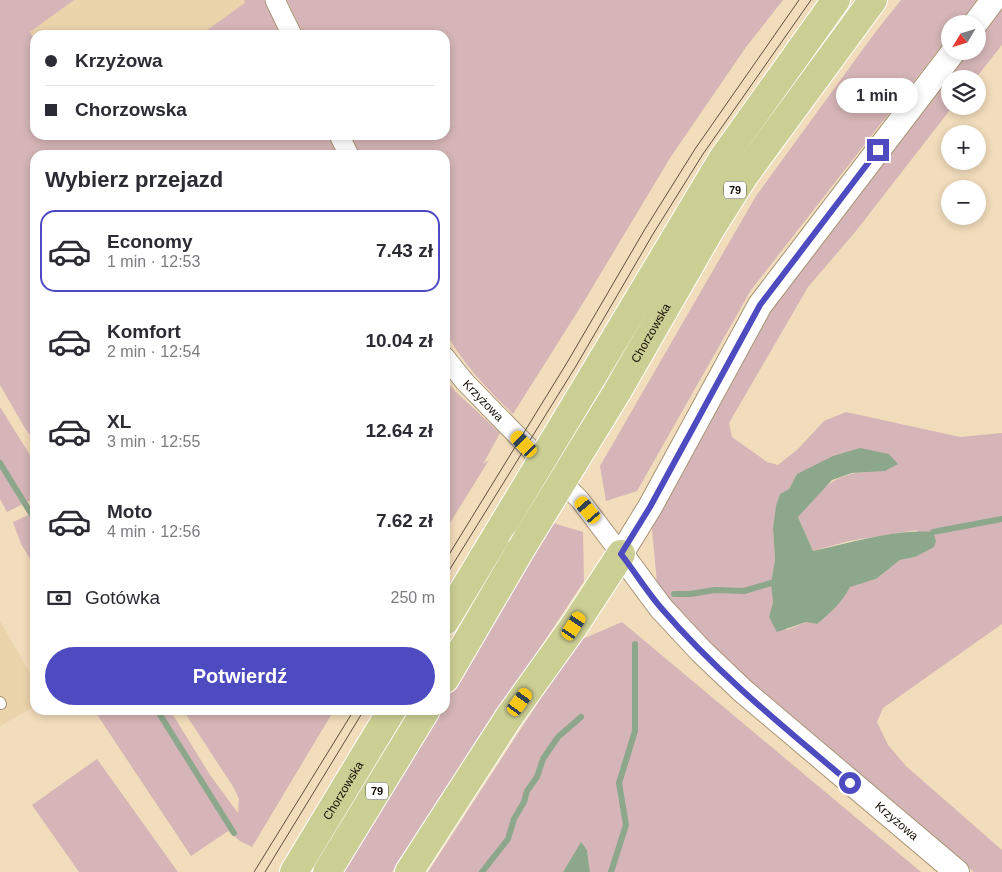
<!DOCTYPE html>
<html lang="pl">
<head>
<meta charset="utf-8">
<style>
  body { margin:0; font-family:Helvetica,sans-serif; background:#f2f2f3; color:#2b2b33; height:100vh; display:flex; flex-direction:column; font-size:19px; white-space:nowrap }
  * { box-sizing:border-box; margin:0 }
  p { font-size:16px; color:#7c7c81 }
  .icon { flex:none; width:28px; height:28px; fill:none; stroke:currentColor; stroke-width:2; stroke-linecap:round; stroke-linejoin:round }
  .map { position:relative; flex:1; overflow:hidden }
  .side { position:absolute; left:30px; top:150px; width:420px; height:565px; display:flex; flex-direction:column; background:#fff; border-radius:15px; box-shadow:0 2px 8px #0003 }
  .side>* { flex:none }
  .guide { position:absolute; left:30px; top:30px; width:420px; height:110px; border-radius:15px; box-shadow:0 2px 8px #0003; display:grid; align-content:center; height:110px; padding:0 15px; background:#fff }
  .needle { width:32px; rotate:232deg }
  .tools { position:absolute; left:941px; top:15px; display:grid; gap:10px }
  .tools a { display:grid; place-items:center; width:45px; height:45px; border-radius:50%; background:#fff; box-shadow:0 2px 8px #0003; font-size:25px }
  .end { position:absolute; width:22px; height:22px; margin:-11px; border:6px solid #4e4bc1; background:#fff; box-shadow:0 0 0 2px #fff }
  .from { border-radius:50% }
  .bubble { position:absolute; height:35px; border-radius:18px; background:#fff; box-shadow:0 2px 8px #0003; font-size:16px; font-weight:600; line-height:35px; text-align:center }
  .car { position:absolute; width:15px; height:30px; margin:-15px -8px; border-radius:6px; box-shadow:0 0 4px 1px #0007; background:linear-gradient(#f5c518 24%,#345 0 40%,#f5c518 0 76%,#345 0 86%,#f5c518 0) }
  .guide b { display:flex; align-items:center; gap:18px; height:48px; font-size:19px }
  .guide b+b { border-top:1px solid #e1e1e2 }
  .guide i { width:12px; height:12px; background:#2b2b33 }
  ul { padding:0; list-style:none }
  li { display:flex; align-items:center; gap:15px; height:82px; margin:0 10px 8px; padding:0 5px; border:2px solid transparent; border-radius:15px }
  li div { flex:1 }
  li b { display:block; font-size:19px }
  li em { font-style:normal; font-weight:600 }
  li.current { border-color:#4e4bc1 }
  li>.icon { width:45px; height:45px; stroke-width:1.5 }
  h2 { padding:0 15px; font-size:22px; line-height:60px }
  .pay { display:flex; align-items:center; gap:12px; height:55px; padding:0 15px; font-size:19px }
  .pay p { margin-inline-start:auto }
  .button { display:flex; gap:10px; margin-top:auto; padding:10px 15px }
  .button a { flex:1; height:58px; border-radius:30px; background:#4e4bc1; color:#fff; font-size:20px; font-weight:600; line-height:58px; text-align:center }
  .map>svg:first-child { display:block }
</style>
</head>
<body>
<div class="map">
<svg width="1002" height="872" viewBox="0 0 1002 872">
  <rect width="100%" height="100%" fill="#f1dcbb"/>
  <path fill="#ebd3ab" d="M74 0H244L246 3 200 35H35V40L30 32Z
    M0 621 35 682V706L0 726Z"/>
  <path fill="#d5b5b7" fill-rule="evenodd" d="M0 0H74L30 32 35 40V135H333L343 155H35V441L26 430 0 385Z
    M244 0H267L285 35H200L245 3Z
    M287 0H783L746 47 670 158 583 303 513 414C487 389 462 363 445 331V155H360L350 135H445V35H303Z
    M901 0H977L959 24H950V35L751 290 637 491 606 501 600 466 756 196 874 34Z
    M1002 0V45L975 79H950V106H953L856 231 808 287 729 423 732 437 767 462 778 465 798 449 824 421 846 412 960 437 1002 433V624L883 708 877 722 888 745 906 766 1002 850V872H974L659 605 650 507 760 305 954 51H978V24ZM889 454 897 464C878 474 871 470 852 474 827 479 814 498 798 517L813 551 849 541 917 530 918 554 915 557 900 560 876 579 849 587C842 602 830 614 817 624L806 622 787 630 775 625 769 617 773 602 772 582 775 560 773 529 780 494 789 489 797 474Z
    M445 379 455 391 500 433 483 464 489 460 445 531Z
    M0 407 35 463V498L7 512 0 499Z
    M35 512V567L21 544 13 522Z
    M553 523 583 532 584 581 392 872H341L440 710H445V702Z
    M622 622 921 872H590L587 850 581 843 563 872H428L578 641Z
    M94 710H170L210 775 238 813 239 799 234 788 183 710H334L252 847 240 841 228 831 191 856Z
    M97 759 178 872H79L32 805Z"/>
  <path fill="#8da78c" d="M860 448 889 454 898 464 885 471 852 473 832 480 798 517 813 551C852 543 893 529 933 532L936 541 934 547 915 557 900 560 876 579 850 587C842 602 830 614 817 624L806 622 777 632 769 617 773 602 771 583 775 560 773 529 776 506 780 494 789 489 797 474 833 456Z
    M581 842 587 850 590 872H563Z"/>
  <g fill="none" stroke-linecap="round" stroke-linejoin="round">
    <path stroke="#8da78c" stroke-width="6" d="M0 463 35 520
      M933 532 1002 519
      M674 594H690L715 590 744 591 771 583
      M157 710 234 833
      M482 872 508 839 514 819 524 802 527 791 537 777 543 759 549 750 558 737 581 717
      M611 872 626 825 619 783 635 731V644"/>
    <g stroke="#a79475" stroke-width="12">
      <path id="service" d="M0 702 1 704"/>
    </g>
    <g stroke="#a79475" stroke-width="21">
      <g id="minor">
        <path d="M275 0 292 35"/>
        <path d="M339 135 349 155"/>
        <path id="s1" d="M445 357 465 382 580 500 621 554"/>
      </g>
    </g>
    <g stroke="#a79475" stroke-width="26">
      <g id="tertiary">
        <path d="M975 24 993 0"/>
        <path id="s2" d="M954 51 760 305 650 507 621 554 661 608 701 651 743 691 957 872"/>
      </g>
    </g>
    <g stroke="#fff" stroke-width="30">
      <g id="primary">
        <path d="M592 377 723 158 836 0"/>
        <path id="s3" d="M617 392 710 230 744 176 873 0"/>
        <path d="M445 621 504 523"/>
        <path d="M445 679 521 549"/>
        <path id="s4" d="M294 872 392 710"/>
        <path d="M327 872 426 710"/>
        <path d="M409 872 509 717 574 626 621 554"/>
      </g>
    </g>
    <use href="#service" stroke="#fff" stroke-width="10"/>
    <use href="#minor" stroke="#fff" stroke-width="19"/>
    <use href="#tertiary" stroke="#fff" stroke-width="24"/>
    <use href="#primary" stroke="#cccf94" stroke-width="28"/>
    <path stroke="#5c503f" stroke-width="1" d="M445 561 568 361 645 229 695 149 799 0
      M445 577 576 366 653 234 703 154 811 0
      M254 872 354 710
      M265 872 364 710"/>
    <g stroke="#fff" stroke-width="30" stroke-linecap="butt">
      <path id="primary-bridge" d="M504 523 592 377
        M521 549 617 392"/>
    </g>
    <use href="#primary-bridge" stroke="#cccf94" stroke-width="28"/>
  </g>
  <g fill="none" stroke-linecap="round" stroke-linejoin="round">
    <path stroke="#4e4bc1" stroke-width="6" d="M850 783C785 728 718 674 662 609 647 592 635 572 621 554L650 507 760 305 878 150"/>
  </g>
  <g text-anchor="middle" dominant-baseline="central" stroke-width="5" stroke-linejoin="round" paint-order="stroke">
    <g fill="#fff" stroke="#5a554f" stroke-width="1">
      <rect x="724" y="181.5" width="22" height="17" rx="4"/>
      <rect x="366" y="782.5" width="22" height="17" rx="4"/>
    </g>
    <g font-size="11" font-weight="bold" fill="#130c03">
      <text x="735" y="190">79</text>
      <text x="377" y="791">79</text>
    </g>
    <g font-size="12" fill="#130c03" stroke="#fff">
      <text stroke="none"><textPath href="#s3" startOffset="68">Chorzowska</textPath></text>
      <text stroke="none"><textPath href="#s1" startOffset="58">Krzyżowa</textPath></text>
      <text stroke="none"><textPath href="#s4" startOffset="95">Chorzowska</textPath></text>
      <text stroke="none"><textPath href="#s2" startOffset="990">Krzyżowa</textPath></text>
    </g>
  </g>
</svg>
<div class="tools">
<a><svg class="needle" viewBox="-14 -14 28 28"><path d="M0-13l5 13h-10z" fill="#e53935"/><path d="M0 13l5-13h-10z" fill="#7c7c81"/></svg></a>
<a><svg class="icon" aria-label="layers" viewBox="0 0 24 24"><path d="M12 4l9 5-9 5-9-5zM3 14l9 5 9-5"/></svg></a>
<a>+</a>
<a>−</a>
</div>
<i class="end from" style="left:850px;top:783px"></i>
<i class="end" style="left:878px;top:150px"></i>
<div class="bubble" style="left:836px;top:78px;width:82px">1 min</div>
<i class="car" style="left:524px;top:444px;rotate:316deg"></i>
<i class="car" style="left:588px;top:510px;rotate:320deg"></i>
<i class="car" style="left:574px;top:626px;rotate:33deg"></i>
<i class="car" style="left:520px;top:702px;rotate:36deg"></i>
<div class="guide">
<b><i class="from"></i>Krzyżowa</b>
<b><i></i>Chorzowska</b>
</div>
<section class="side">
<h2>Wybierz przejazd</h2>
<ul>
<li class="current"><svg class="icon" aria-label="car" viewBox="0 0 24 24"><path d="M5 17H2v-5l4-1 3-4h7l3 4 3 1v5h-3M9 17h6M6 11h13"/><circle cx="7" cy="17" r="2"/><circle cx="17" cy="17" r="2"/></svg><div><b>Economy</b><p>1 min · 12:53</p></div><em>7.43 zł</em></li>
<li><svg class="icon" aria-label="car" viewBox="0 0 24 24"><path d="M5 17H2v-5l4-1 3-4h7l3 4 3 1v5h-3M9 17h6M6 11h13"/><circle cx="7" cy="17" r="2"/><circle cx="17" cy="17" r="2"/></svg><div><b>Komfort</b><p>2 min · 12:54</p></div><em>10.04 zł</em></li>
<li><svg class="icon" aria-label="car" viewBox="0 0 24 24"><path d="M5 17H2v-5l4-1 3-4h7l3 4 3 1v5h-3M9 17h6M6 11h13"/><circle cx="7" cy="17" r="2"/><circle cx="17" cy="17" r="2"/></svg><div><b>XL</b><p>3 min · 12:55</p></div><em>12.64 zł</em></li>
<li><svg class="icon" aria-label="car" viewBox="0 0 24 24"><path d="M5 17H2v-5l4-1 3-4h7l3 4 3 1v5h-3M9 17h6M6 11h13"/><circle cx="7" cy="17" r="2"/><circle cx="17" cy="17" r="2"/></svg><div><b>Moto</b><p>4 min · 12:56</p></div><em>7.62 zł</em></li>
</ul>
<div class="pay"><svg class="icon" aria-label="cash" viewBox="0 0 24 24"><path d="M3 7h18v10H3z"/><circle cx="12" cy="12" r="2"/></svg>Gotówka<p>250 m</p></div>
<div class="button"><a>Potwierdź</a></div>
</section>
</div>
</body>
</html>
